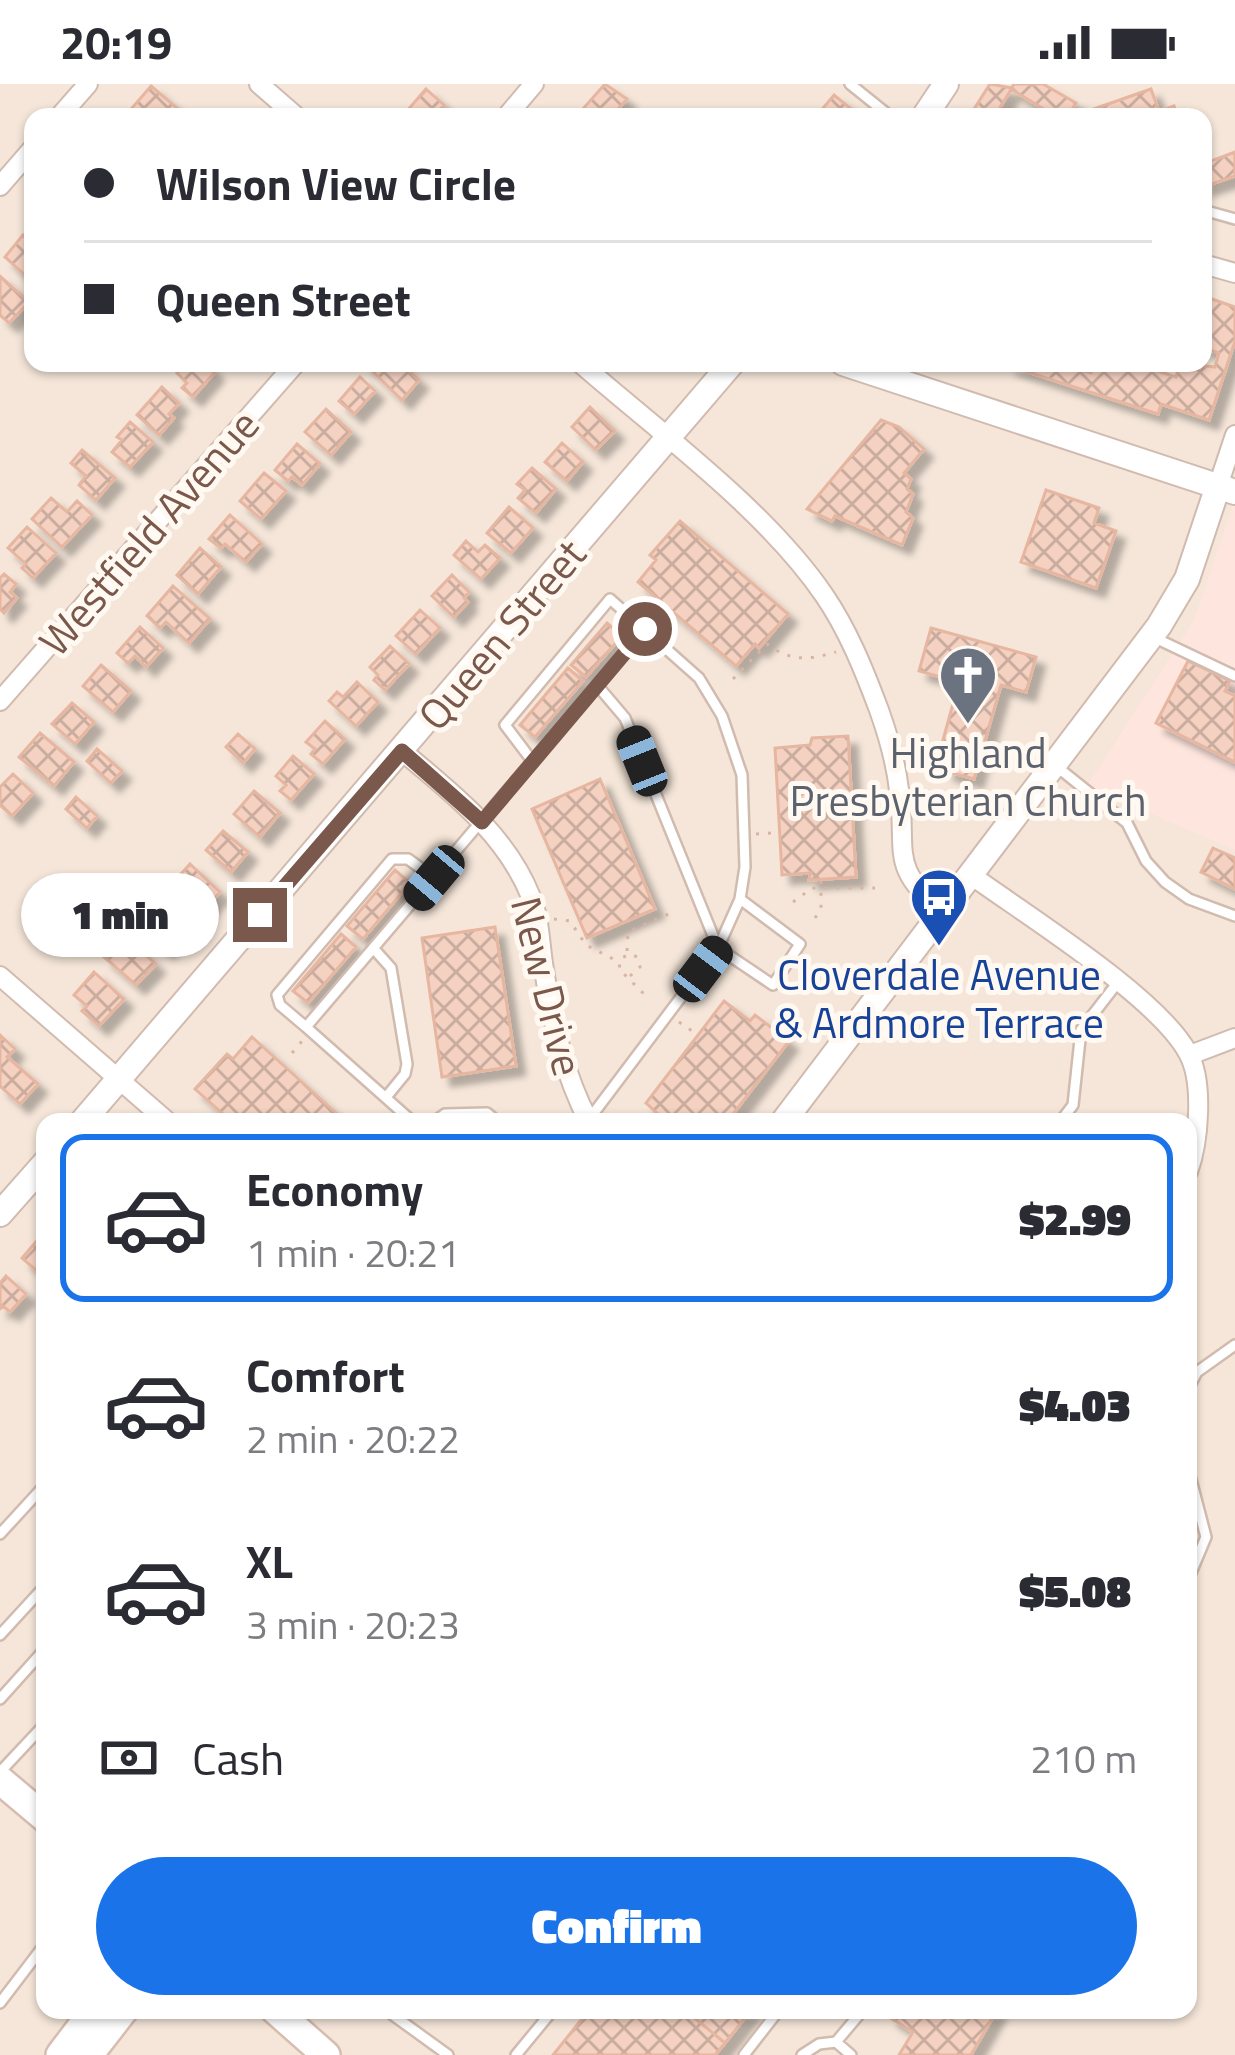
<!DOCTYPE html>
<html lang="en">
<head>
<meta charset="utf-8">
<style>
  body { margin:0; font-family:"Titillium Web",sans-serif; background:#f7f7f7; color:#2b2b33; height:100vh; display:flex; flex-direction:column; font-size:45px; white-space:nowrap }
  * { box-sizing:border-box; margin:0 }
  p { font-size:39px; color:#7c7c81 }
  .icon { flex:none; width:66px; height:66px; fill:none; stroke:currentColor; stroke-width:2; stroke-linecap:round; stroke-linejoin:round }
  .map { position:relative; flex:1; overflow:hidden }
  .panel { position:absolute; left:36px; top:1029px; width:1161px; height:906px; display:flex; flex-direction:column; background:#fff; border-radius:24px; box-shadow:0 3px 9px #0004 }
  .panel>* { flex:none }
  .hud { position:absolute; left:24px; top:24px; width:1188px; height:264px; border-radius:24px; box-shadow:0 3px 9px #0004; display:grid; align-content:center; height:264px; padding:0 60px; background:#fff }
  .end { position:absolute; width:54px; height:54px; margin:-27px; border:15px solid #7a594c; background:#fff; box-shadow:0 0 0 6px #fff }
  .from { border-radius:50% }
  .bubble { position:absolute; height:84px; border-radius:42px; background:#fff; box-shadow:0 3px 9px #0004; font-size:39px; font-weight:800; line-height:84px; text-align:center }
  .car { position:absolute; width:36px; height:72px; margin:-36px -18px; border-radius:15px; box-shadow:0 0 9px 3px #0007; background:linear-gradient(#222 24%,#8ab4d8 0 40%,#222 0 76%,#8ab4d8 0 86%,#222 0) }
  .hud b { display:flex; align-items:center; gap:42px; height:114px; font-size:45px }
  .hud b+b { border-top:3px solid #e1e1e2 }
  .hud i { width:30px; height:30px; background:#2b2b33 }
  ul { padding:21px 0 0; list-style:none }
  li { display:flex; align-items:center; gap:36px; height:168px; margin:0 24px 18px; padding:0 36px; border:6px solid transparent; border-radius:24px }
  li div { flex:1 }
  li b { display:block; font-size:45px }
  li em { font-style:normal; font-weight:800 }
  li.selected { border-color:#1a73e8 }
  li>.icon { width:108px; height:108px; stroke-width:1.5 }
  .pay { display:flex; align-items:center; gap:30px; height:132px; padding:0 60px; font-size:45px }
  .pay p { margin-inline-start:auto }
  .cta { display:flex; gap:24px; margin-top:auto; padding:24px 60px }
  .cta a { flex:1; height:138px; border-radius:72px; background:#1a73e8; color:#fff; font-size:48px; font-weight:800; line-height:138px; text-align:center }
  .status { display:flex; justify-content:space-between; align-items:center; height:84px; padding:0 60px; background:#fff; direction:ltr }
  .status svg { height:33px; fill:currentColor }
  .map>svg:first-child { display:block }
</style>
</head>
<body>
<div class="status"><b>20:19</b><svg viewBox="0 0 49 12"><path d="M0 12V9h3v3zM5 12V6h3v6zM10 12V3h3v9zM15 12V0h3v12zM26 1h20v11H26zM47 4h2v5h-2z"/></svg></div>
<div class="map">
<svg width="1235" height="1971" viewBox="0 0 1235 1971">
  <defs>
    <pattern id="building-cross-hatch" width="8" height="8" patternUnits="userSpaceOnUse" patternTransform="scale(3)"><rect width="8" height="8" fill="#f4d1c1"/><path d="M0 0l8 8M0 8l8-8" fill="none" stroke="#cbad9f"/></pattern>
    <filter id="shadow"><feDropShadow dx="9" dy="9" stdDeviation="3" flood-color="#0004"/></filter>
  </defs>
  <rect width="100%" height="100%" fill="#fdf5eb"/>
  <path fill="#f5e6d9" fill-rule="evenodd" d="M0 0H1235V1971H0ZM33 33H1203V279H33ZM45 1038H1188V1926H45Z"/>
  <path fill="#fee5de" d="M1235 415V766L1087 702 1194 536Z"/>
  <path fill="url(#building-cross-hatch)" stroke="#e7b6a1" stroke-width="3" filter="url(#shadow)" d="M605 0 627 15 615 28 621 33H588L581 27Z
    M990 0 1012 4 994 33H969Z
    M1014 0H1043L1076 19 1067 33H1057L1011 5Z
    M151 2 177 24 170 33H143L132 24Z
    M426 5 444 21 433 33H412L406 28Z
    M1151 5 1159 27 1174 22 1178 33H1154L1153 28 1139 33H1094L1091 26Z
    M834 11 850 24 843 33H823L819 29Z
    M1235 68V92L1203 103V80Z
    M23 151 33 160V198L5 173Z
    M0 192 29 218 9 239 0 231Z
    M1203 212 1235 223V257L1209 336 1161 320 1158 330 1006 281 1087 279 1084 287 1091 289 1095 279H1133L1176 293 1180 279 1215 283 1219 269 1203 264Z
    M186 279H206L215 288 193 313 182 304 187 299 177 289Z
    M364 279H400L419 296 402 316Z
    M360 293 375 307 354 330 339 317Z
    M162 303 179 319 169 330 174 334 159 351 137 331Z
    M590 323 615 347 596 366 572 343Z
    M326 325 351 348 331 371 305 348Z
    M881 336 899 343 924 365 904 389 911 395 907 405 913 410 906 428 913 434 902 461 835 432 832 437 807 425Z
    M130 338 153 358 130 383 112 368 122 356 117 353Z
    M562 359 583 378 567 397 545 378Z
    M297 360 320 380 302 401 292 393 288 397 275 386Z
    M82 366 115 394 96 416 79 401 86 392 71 379Z
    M532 384 556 405 536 429 518 414 525 406 517 400Z
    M264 389 286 407 261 435 240 417Z
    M1046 406 1099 424 1094 439 1116 447 1096 504 1021 478Z
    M51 414 67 428 77 417 92 431 62 463 32 435Z
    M509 423 533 444 511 469 487 449Z
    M230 431 262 460 246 478 225 460 221 464 209 455Z
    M680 437 788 530 759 564 755 560 736 582 638 498 656 476 650 471Z
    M27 443 56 469 33 494 22 484 26 480 8 464Z
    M466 457 478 468 485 461 500 474 481 495 454 471Z
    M200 464 221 483 198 510 177 491Z
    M4 490 16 500 10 508 17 514 4 529 0 525V494Z
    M452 491 469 508 464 514 468 518 454 533 432 512Z
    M173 502 210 535 189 559 166 538 160 544 147 532Z
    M420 526 440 544 416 570 396 552Z
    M607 539 622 552 586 593 571 581Z
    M140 543 163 564 146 583 135 572 128 579 117 569Z
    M931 544 1036 573 1026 608 1001 601 974 695 945 687 948 677 938 674 956 609 945 606 948 595 919 587Z
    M390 562 409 580 385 606 374 596 378 591 370 583Z
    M1188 577 1230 597 1225 607 1235 612V678L1156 639Z
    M101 581 131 607 113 628 83 602Z
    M568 584 583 597 535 653 520 641Z
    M357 598 378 618 356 642 329 617 337 608 343 613Z
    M72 619 94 638 75 660 52 640Z
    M325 637 345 655 323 680 311 670 315 665 306 658Z
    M40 649 74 678 54 702 19 673Z
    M238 650 255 665 243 679 226 663Z
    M848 652 856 793 809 796 811 789 782 791 775 664 810 661 812 654Z
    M97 665 122 687 111 699 87 677Z
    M293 672 314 690 291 716 280 707 286 701 276 692Z
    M13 690 33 709 12 732 0 721V703Z
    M600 695 655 825 587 854 532 725Z
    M254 707 280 729 260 753 234 730Z
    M76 713 97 732 87 744 66 725Z
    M223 747 248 768 231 788 206 766Z
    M1213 764 1235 774V805L1201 788Z
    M190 780 220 808 202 828 172 800Z
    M395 786 410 799 363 855 347 842Z
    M165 823 186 841 165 865 144 847Z
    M495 843 516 982 442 993 422 854Z
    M341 850 356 863 308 919 293 907Z
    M123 851 156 880 136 901 104 873Z
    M94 888 124 915 99 942 82 927 87 922 74 911Z
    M724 917 750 937 755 931 789 957 727 1038H667L646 1019Z
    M0 951 15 965 7 973 38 1000 20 1020 0 1002Z
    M252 953 346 1038H232L195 1005 227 970 233 975Z
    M40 1153 45 1158V1194L22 1174Z
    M6 1192 26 1210 10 1228 3 1222 0 1225V1199Z
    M589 1926H685L725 1959 715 1971H553Z
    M685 1926H751L725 1959Z
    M893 1926H997L971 1971H899L913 1948 889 1933Z"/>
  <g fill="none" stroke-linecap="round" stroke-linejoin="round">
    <g stroke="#d1bbaf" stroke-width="14">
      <path id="service" d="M850 0 891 33
        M1203 126 1235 135
        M1153 553 1235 592
        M597 601 625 634 718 864 773 901 800 860 740 815
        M533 678 505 641 610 515 699 594 722 632 742 691 745 783 740 815 718 864 587 1038
        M1056 682 1127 739 1146 777 1165 798 1189 815 1235 832
        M374 865 391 884 407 980 405 990 387 1012
        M306 943 280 921 277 911 392 775H408L434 794
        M413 1038 306 943 645 545
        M434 1038 445 1030 487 1029 498 1038
        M1060 1038 1073 1021 1081 946 1118 898
        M1188 1305 1197 1288 1235 1261
        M1188 1384 1206 1453 1188 1496
        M0 1450 45 1401
        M0 1551 45 1502
        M0 1615 45 1565
        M0 1688 45 1640
        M0 1919 45 1860
        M386 1926 448 1971
        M836 1958 851 1971
        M516 1971 553 1926
        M744 1971 779 1926
        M802 1971 819 1960 836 1958 863 1926"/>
    </g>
    <g stroke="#d1bbaf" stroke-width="22">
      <path id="minor" d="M259 0 297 33
        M59 33 88 0
        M506 33 534 0
        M0 102 33 64
        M1203 180 1235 189
        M580 279C659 348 765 425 824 511 848 546 864 586 879 626 888 651 896 680 899 706 908 765 887 784 943 826
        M1218 402 1235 351
        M0 617 296 279
        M402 667C452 709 506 750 531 813 540 834 540 863 544 886 553 940 564 990 589 1038
        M971 791C1026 831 1158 913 1188 969 1204 997 1199 1058 1188 1088
        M0 892 168 1038
        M1190 971 1235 954"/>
    </g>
    <g stroke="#d1bbaf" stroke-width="28">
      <path id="tertiary" d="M924 33 946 0
        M843 279 1235 408
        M82 1038 732 279
        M783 1038 1159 542 1187 495 1218 402
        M0 1130 45 1079"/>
    </g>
    <g stroke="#d6bdaf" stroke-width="32">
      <path id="secondary" d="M0 1696 45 1734
        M275 1926 326 1971
        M60 1971 94 1926
        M89 1971 124 1926"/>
    </g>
    <path stroke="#dab4a3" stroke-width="3" stroke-dasharray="3 9" stroke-linecap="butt" d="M733 595 767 560C791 578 809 576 836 568
      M756 750 772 749
      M793 818 812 804H875
      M815 834 821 825V796
      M554 835 570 837 586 861 617 877
      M627 867 628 848 675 827
      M630 892 640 883 637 873 631 870 621 874 619 885 647 913
      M679 938 692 947
      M292 969 303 956"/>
    <use href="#service" stroke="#fff" stroke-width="9"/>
    <use href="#minor" stroke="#fff" stroke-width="18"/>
    <use href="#tertiary" stroke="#fff" stroke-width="24"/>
    <use href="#secondary" stroke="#fff" stroke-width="27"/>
  </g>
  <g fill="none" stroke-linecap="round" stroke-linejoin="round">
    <path stroke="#7a594c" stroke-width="15" d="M260 831 402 667 482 738 645 545"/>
  </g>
  <defs>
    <g id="church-pin" transform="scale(3)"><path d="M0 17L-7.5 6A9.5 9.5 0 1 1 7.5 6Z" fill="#6b7280" stroke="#fff9f2"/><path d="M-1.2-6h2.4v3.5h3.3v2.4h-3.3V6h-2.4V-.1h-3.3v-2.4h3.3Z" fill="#fff"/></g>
    <g id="bus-pin" transform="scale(3)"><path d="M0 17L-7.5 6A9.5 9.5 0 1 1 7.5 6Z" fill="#1a4fb4" stroke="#fff9f2"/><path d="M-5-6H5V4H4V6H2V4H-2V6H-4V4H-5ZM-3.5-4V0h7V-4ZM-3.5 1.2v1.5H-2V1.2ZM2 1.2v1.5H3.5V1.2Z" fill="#fff"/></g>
  </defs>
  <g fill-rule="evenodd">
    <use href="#church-pin" x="968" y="591"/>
    <use href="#bus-pin" x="939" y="813"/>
  </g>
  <g text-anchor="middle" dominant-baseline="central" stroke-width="10" stroke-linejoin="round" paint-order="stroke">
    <g font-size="42" fill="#7a594c" stroke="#fff9f2">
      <text transform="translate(148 448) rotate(-49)">Westfield Avenue</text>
      <text transform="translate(501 550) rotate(-50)">Queen Street</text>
      <text transform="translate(548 902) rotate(76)">New Drive</text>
    </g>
    <g font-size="42" fill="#5b616d" stroke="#fff9f2">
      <text x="968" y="668">Highland<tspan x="968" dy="48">Presbyterian Church</tspan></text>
    </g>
    <g font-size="42" fill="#164399" stroke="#fff9f2">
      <text x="939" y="890">Cloverdale Avenue<tspan x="939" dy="48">&amp; Ardmore Terrace</tspan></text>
    </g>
  </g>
</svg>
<i class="end from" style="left:645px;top:545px"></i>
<i class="end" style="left:260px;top:831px"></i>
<div class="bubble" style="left:21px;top:789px;width:198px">1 min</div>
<i class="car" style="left:642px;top:677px;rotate:338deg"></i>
<i class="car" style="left:434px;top:794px;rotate:220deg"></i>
<i class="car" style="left:703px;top:885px;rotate:37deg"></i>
<div class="hud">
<b><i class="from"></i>Wilson View Circle</b>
<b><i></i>Queen Street</b>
</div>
<section class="panel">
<ul>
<li class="selected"><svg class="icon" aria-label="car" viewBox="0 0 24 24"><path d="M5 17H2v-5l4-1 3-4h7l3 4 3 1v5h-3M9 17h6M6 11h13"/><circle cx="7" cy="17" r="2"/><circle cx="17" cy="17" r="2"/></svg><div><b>Economy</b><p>1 min · 20:21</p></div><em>$2.99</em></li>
<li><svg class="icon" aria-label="car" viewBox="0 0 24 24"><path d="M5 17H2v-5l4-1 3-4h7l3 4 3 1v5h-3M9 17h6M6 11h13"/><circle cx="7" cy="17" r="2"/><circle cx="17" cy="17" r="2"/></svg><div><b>Comfort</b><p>2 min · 20:22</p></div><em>$4.03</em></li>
<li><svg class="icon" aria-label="car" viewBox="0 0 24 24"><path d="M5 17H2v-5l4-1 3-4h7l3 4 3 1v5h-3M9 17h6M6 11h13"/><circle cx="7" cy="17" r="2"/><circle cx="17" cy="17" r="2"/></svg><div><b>XL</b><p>3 min · 20:23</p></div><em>$5.08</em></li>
</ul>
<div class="pay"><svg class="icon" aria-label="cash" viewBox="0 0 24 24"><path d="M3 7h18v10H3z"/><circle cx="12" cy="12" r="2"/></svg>Cash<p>210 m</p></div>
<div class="cta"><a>Confirm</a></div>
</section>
</div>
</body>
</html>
